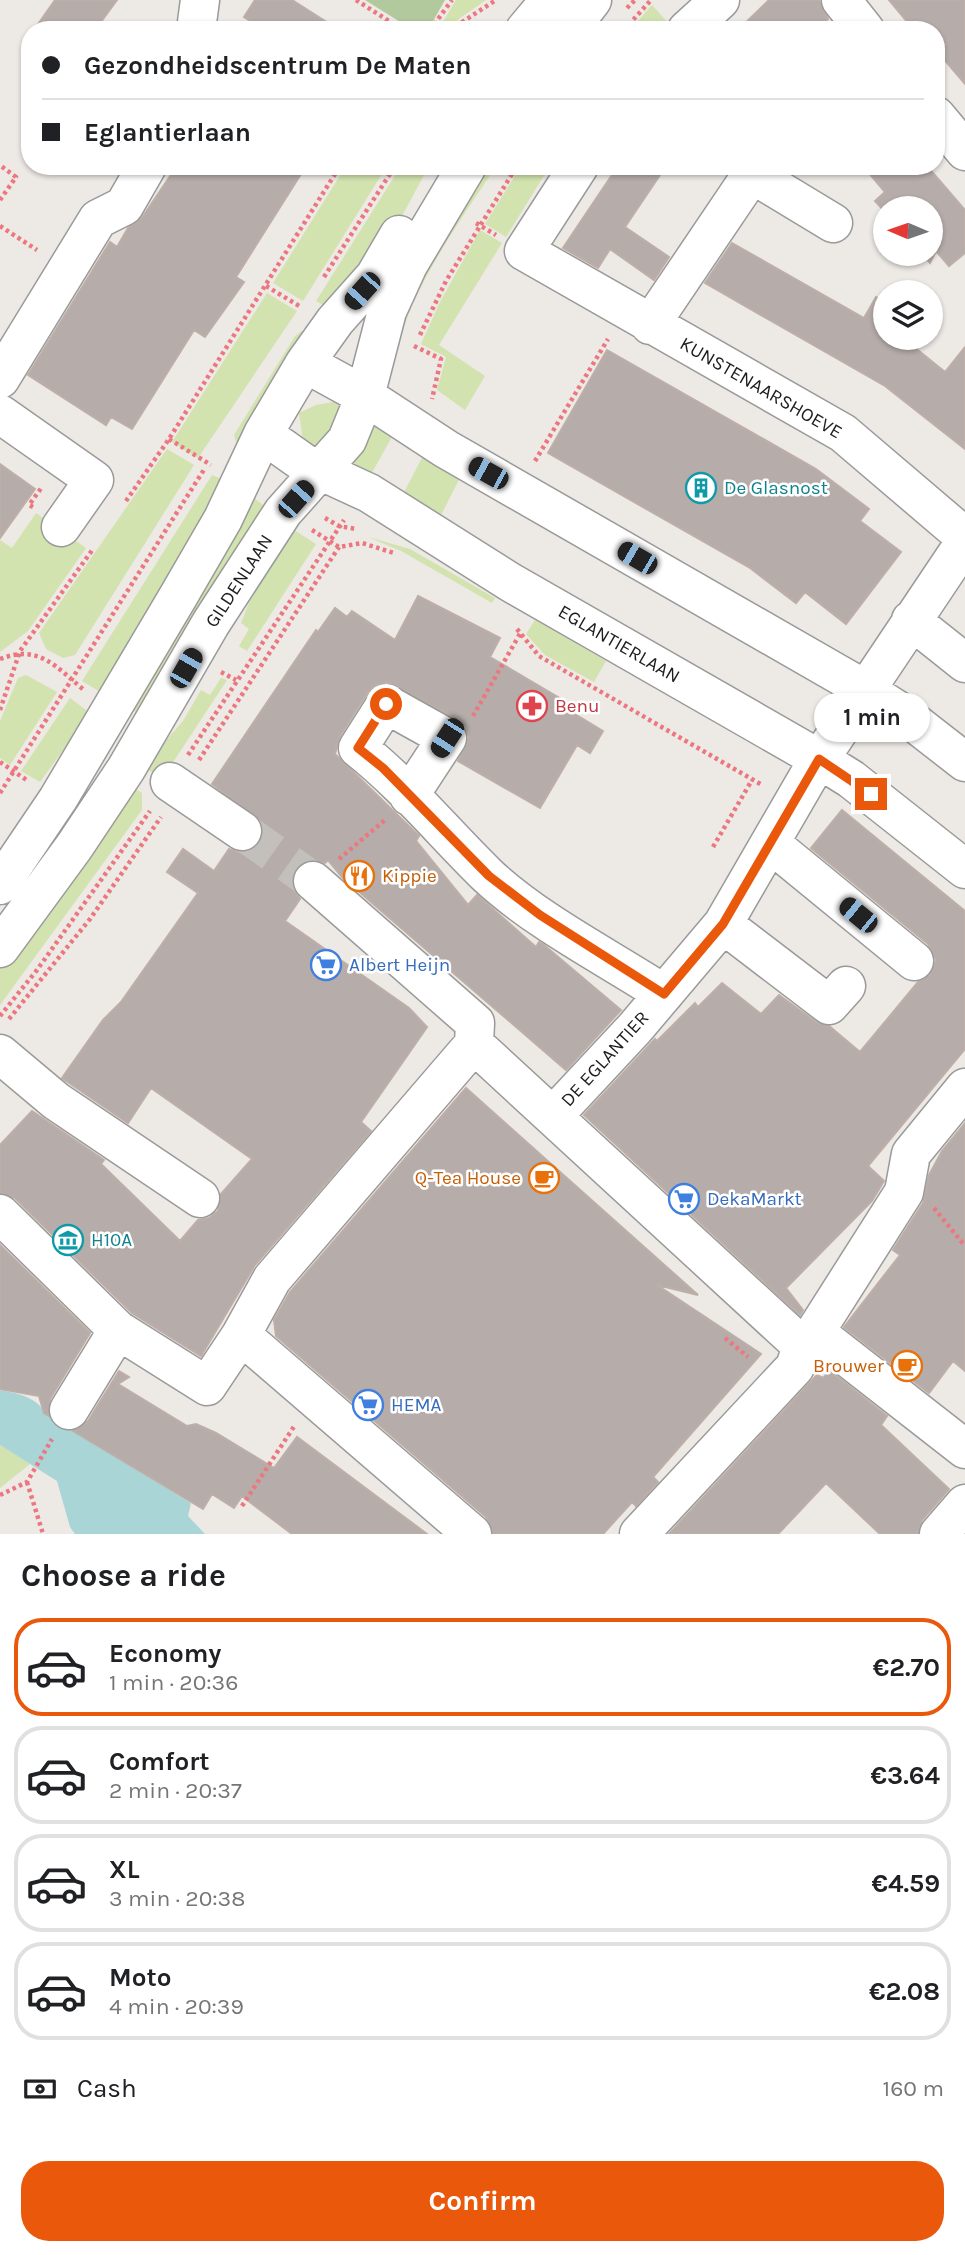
<!DOCTYPE html>
<html lang="en">
<head>
<meta charset="utf-8">
<style>
  body { margin:0; font-family:Karla,sans-serif; background:#f2f2f2; color:#202124; height:100vh; display:flex; flex-direction:column; font-size:26px; white-space:nowrap }
  * { box-sizing:border-box; margin:0 }
  p { font-size:23px; color:#757577 }
  .icon { flex:none; width:38px; height:38px; fill:none; stroke:currentColor; stroke-width:2; stroke-linecap:round; stroke-linejoin:round }
  .map { position:relative; height:1534px; overflow:hidden }
  .panel { display:flex; flex-direction:column; background:#fff; flex:1 }
  .panel>* { flex:none }
  .guide { position:absolute; left:21px; top:21px; width:924px; height:154px; border-radius:28px; box-shadow:0 2px 5px #0004; display:grid; align-content:center; height:154px; padding:0 21px; background:#fff }
  .needle { width:46px; rotate:272deg }
  .fabs { position:absolute; left:873px; top:196px; display:grid; gap:14px }
  .fabs a { display:grid; place-items:center; width:70px; height:70px; border-radius:50%; background:#fff; box-shadow:0 2px 5px #0004; font-size:35px }
  .end { position:absolute; width:32px; height:32px; margin:-16px; border:9px solid #ea580c; background:#fff; box-shadow:0 0 0 4px #fff }
  .from { border-radius:50% }
  .bubble { position:absolute; height:49px; border-radius:24px; background:#fff; box-shadow:0 2px 5px #0004; font-size:23px; font-weight:700; line-height:49px; text-align:center }
  .car { position:absolute; width:21px; height:42px; margin:-21px -10px; border-radius:9px; box-shadow:0 0 5px 2px #0007; background:linear-gradient(#222 24%,#8ab4d8 0 40%,#222 0 76%,#8ab4d8 0 86%,#222 0) }
  .guide b { display:flex; align-items:center; gap:24px; height:66px; font-size:26px }
  .guide b+b { border-top:2px solid #e0e0e0 }
  .guide i { width:18px; height:18px; background:#202124 }
  ul { padding:0; list-style:none }
  li { display:flex; align-items:center; gap:21px; height:98px; margin:0 14px 10px; padding:0 7px; border:4px solid #e0e0e0; border-radius:28px }
  li div { flex:1 }
  li b { display:block; font-size:26px }
  li em { font-style:normal; font-weight:700 }
  li.active { border-color:#ea580c }
  li>.icon { width:63px; height:63px; stroke-width:1.5 }
  h2 { padding:0 21px; font-size:32px; line-height:84px }
  .pay { display:flex; align-items:center; gap:18px; height:77px; padding:0 21px; font-size:26px }
  .pay p { margin-inline-start:auto }
  .primary-button { display:flex; gap:14px; margin-top:auto; padding:14px 21px }
  .primary-button a { flex:1; height:80px; border-radius:28px; background:#ea580c; color:#fff; font-size:28px; font-weight:700; line-height:80px; text-align:center }
  .map>svg:first-child { display:block }
</style>
</head>
<body>
<div class="map">
<svg width="965" height="1534" viewBox="0 0 965 1534">
  <rect width="100%" height="100%" fill="#ede9e4"/>
  <path fill="#d2e3af" d="M456 0H486L443 30H438Z
    M652 5 670 25 665 30H630Z
    M346 166H387L303 301 273 283Z
    M401 166H429L388 242 330 309 316 301Z
    M477 166H496C462 219 410 288 398 350L387 343Z
    M521 166H550L506 237 485 224Z
    M480 230 502 243 439 345 485 376 465 410 437 390 446 357 421 344 440 302Z
    M267 293 297 311 198 458 172 442Z
    M302 331H308L237 446 234 435 295 336Z
    M338 401 341 403 321 453 303 441 299 413 316 405Z
    M368 421 393 435 369 478 346 465Z
    M167 449 194 465 75 655 63 658 46 649 39 633Z
    M425 452 462 474 438 521 400 500Z
    M212 475 227 481 102 693 82 681Z
    M247 492 270 511 142 716 124 704Z
    M36 513 86 548 28 631 0 652V540L12 548Z
    M286 525 316 544 247 651 239 646 249 629 241 623 271 547Z
    M368 537 410 549 495 598 492 603 401 551Z
    M535 620 606 661 594 682 545 655 526 634Z
    M26 675 57 692 10 765 0 758V721L18 678Z
    M221 678 227 680 170 767 155 774 143 767 183 721 201 690 210 695Z
    M70 698 90 713 40 782 21 771Z
    M127 784 142 793V810L0 1005V961Z
    M0 1445 30 1464 0 1488Z"/>
  <path fill="#b2c99d" d="M365 0H445L428 30H413Z"/>
  <path fill="#a9d5d7" d="M0 1390C21 1394 36 1397 47 1415L191 1503 188 1516 205 1534H75L70 1527 57 1481 0 1445Z"/>
  <path fill="#b6adaa" stroke="#beaea8" stroke-width="2" d="M55 0H117L95 30H34Z
    M255 0H292L339 30H264L244 17Z
    M769 0H819L828 19 816 30H738Z
    M889 0H965V84L936 50V30H914Z
    M177 166H306L236 277 244 282 205 337 194 330 132 429 111 417 106 425 28 375 110 242 117 247 128 228 141 219Z
    M618 166H666L625 227 669 257 654 280 610 249 598 268 563 248Z
    M863 166H927L965 210V253L949 266 936 251 930 263 922 254H931V208H886V213L875 201 885 192Z
    M732 243 864 318 876 297 886 302V338H903L945 372 965 347V449L885 386 705 283Z
    M607 350 816 469 869 509 860 521 901 552 846 624 805 592 796 603 750 568 548 453Z
    M0 464 35 489 0 538Z
    M418 596 500 638 490 657 563 700 560 705 603 731 590 753 577 745 540 808 458 761 469 738 466 727 458 719 387 682 376 685 368 692 340 736 335 754 419 836 416 841 468 905 477 895 536 947 539 942 544 945 621 1010 566 1070 342 877 328 860 325 863 307 860 297 866 292 876V887L300 899 285 921 409 1008 427 1027 361 1122 371 1131 255 1265 201 1356 132 1313 15 1198 0 1193V1145L32 1111 104 1160 101 1164 180 1241 198 1220 209 1218 218 1211 221 1194 252 1159 151 1088 128 1123 62 1078 103 1020 121 1002 198 893 167 872 183 849 214 871 229 849 240 853 251 851 260 843 264 832 261 821 212 784 316 630 318 632 335 608 347 617 352 611 395 640Z
    M842 810 965 911V1049L868 1166 884 1181 872 1201 786 1288 803 1310 800 1315 584 1115 655 1039 657 1041 695 1003 698 1007 722 983 761 1014 779 995 816 1022 829 1026 860 1052 918 982 930 975 936 960 928 944 811 848Z
    M466 1088 698 1295 657 1285 761 1354 653 1477 658 1482 636 1506 632 1502 603 1534H493L486 1517 276 1336 274 1320 290 1292Z
    M965 1123V1371L953 1361 929 1393 844 1327 900 1255 893 1250 923 1203 929 1175 942 1151Z
    M0 1245 90 1333 50 1399 49 1416 44 1413 39 1396 0 1389Z
    M119 1371 129 1377 118 1384 187 1426 196 1424 216 1433 274 1468 297 1437 427 1534H292L242 1496 234 1508 212 1494 203 1509 73 1431 88 1421Z
    M830 1371 887 1416 881 1425 949 1489 922 1520 918 1534H880L826 1483 778 1534H669L817 1375 823 1378Z"/>
  <g fill="none" stroke-linecap="round" stroke-linejoin="round">
    <path stroke="#c3c0bc" stroke-width="38" stroke-dasharray="38 19" stroke-linecap="butt" d="M242 831 313 881"/>
    <g stroke="#9a9a9a" stroke-width="41">
      <path id="minor" d="M841 0 865 30
        M196 30 200 0
        M525 30 550 0
        M569 30 592 0
        M687 30 720 0
        M936 116 965 151
        M579 166 524 251 843 433 965 537
        M650 325 752 174 833 223
        M305 363 365 396 446 449 864 689 902 713 965 762
        M0 379 98 219 124 206 147 166
        M0 414 94 480 61 527
        M263 434 304 463 369 493 510 582 819 759 851 779 965 869
        M911 620 965 663
        M170 782 242 831
        M409 796 447 738 386 704 358 748C405 785 444 833 487 875 536 921 607 957 664 994
        M770 843 914 961
        M313 881 475 1023 474 1044 802 1346 795 1367 639 1534
        M0 885 58 799 179 595 223 519 263 434 305 363 335 321 375 276 399 235
        M723 924 829 1005 846 986
        M0 948 74 847 126 769 211 623 283 512 347 440 365 396 387 311 408 265 467 166
        M0 1054 56 1101 200 1198
        M553 1116 635 1028 723 924 811 772 965 542
        M0 1214 118 1330
        M815 1332 965 1449
        M802 1346 815 1332 904 1192 911 1154 965 1088
        M69 1410 118 1330 207 1386 241 1335
        M472 1534 241 1335 272 1279 474 1044
        M939 1534 965 1504"/>
    </g>
    <path stroke="#eb7880" stroke-width="4.5" stroke-dasharray="3.5 3.5" stroke-linecap="butt" d="M356 0 403 30
      M627 8 635 0
      M430 30 452 0
      M450 30 496 0
      M624 30 651 0
      M0 200 16 177 1 166
      M476 223 496 235
      M0 226 37 250
      M324 277 395 166
      M266 286 301 307
      M420 335 446 281 517 166
      M414 346 441 359 432 399
      M169 439 211 465
      M535 461 608 339
      M126 501 169 439 340 166
      M33 507 29 505 42 487
      M325 518 339 526 356 529
      M312 530 339 547 362 543 394 553
      M517 629 539 656 762 785
      M0 659C39 644 55 666 84 690
      M221 672 236 680
      M0 710 20 651 93 549
      M473 716 521 632
      M188 755 344 520
      M199 760 339 547
      M0 762 28 781
      M0 793 205 468
      M713 847 752 780
      M339 859 386 819
      M0 1016 37 970 150 811
      M9 1019 90 919 161 817
      M934 1208 965 1246
      M725 1338 748 1357
      M27 1482 43 1534
      M0 1495 27 1482 52 1439
      M242 1506 295 1425"/>
    <use href="#minor" stroke="#fff" stroke-width="38"/>
  </g>
  <g fill="none" stroke-linecap="round" stroke-linejoin="round">
    <path stroke="#ea580c" stroke-width="9" d="M386 704 358 748 383 768 489 876 540 915 664 994 723 924 819 759 871 794"/>
  </g>
  <defs>
    <g id="building-ring" transform="scale(1.575)"><circle r="9.5" fill="#fff" stroke="#0f9aa8" stroke-width="1.5"/><path d="M-4-6H4V6H1V3H-1V6H-4ZM-2.5-4.3h1.7v1.8h-1.7ZM.8-4.3h1.7v1.8H.8ZM-2.5-1h1.7V.8h-1.7ZM.8-1h1.7V.8H.8Z" fill="#0f9aa8"/></g>
    <g id="pharmacy-ring" transform="scale(1.575)"><circle r="9.5" fill="#fff" stroke="#e0444e" stroke-width="1.5"/><path d="M-2-6h4v4h4v4h-4v4h-4v-4h-4v-4h4Z" fill="#e0444e"/></g>
    <g id="restaurant-ring" transform="scale(1.575)"><circle r="9.5" fill="#fff" stroke="#e8710a" stroke-width="1.5"/><path d="M-5-6h1v4h1v-4h1v4h1v-4h1v5L-1.5 .5V6h-2V.5L-5-1ZM5-6V6H3V1.5H1.5Q1.5-4 5-6Z" fill="#e8710a"/></g>
    <g id="supermarket-ring" transform="scale(1.575)"><circle r="9.5" fill="#fff" stroke="#3f7fe0" stroke-width="1.5"/><path d="M-6-5.5h2.5l.6 2H6L4.5 2H-2.5L-4.4-4H-6ZM-1.5 3.2a1.3 1.3 0 1 0 .1 0ZM3 3.2a1.3 1.3 0 1 0 .1 0Z" fill="#3f7fe0"/></g>
    <g id="cafe-ring" transform="scale(1.575)"><circle r="9.5" fill="#fff" stroke="#e8710a" stroke-width="1.5"/><path d="M-5.5-4.5H6V0H3Q3 3.5 0 3.5H-2.5Q-5.5 3.5-5.5 0ZM3-3.2v2h1.7v-2ZM-6 4.5H4V6H-6Z" fill="#e8710a"/></g>
    <g id="museum-ring" transform="scale(1.575)"><circle r="9.5" fill="#fff" stroke="#0f9aa8" stroke-width="1.5"/><path d="M0-6L6-3V-2H-6V-3ZM-5-1h2V3h-2ZM-1-1h2V3h-2ZM3-1h2V3H3ZM-6 4H6V6H-6Z" fill="#0f9aa8"/></g>
  </defs>
  <g fill-rule="evenodd">
    <use href="#building-ring" x="701" y="488"/>
    <use href="#pharmacy-ring" x="532" y="706"/>
    <use href="#restaurant-ring" x="359" y="876"/>
    <use href="#supermarket-ring" x="326" y="965"/>
    <use href="#cafe-ring" x="544" y="1178"/>
    <use href="#supermarket-ring" x="684" y="1199"/>
    <use href="#museum-ring" x="68" y="1240"/>
    <use href="#cafe-ring" x="907" y="1366"/>
    <use href="#supermarket-ring" x="368" y="1405"/>
  </g>
  <g text-anchor="middle" dominant-baseline="central" stroke-width="5" stroke-linejoin="round" paint-order="stroke">
    <g font-size="19" fill="#1d1d1d" stroke="#fff">
      <text transform="translate(761 388) rotate(30)">KUNSTENAARSHOEVE</text>
      <text transform="translate(239 581) rotate(-57)">GILDENLAAN</text>
      <text transform="translate(619 644) rotate(30)">EGLANTIERLAAN</text>
      <text transform="translate(605 1059) rotate(-48)">DE EGLANTIER</text>
    </g>
    <g font-size="19" fill="#0d838f" stroke="#fff" text-anchor="start">
      <text x="724" y="488">De Glasnost</text>
      <text x="91" y="1240">H10A</text>
    </g>
    <g font-size="19" fill="#be3a42" stroke="#fff" text-anchor="start">
      <text x="555" y="706">Benu</text>
    </g>
    <g font-size="19" fill="#c56008" stroke="#fff" text-anchor="end">
      <text x="382" y="876" text-anchor="start">Kippie</text>
      <text x="521" y="1178">Q-Tea House</text>
      <text x="884" y="1366">Brouwer</text>
    </g>
    <g font-size="19" fill="#366cbe" stroke="#fff" text-anchor="start">
      <text x="349" y="965">Albert Heijn</text>
      <text x="707" y="1199">DekaMarkt</text>
      <text x="391" y="1405">HEMA</text>
    </g>
  </g>
</svg>
<div class="fabs">
<a><svg class="needle" viewBox="-14 -14 28 28"><path d="M0-13l5 13h-10z" fill="#e53935"/><path d="M0 13l5-13h-10z" fill="#757577"/></svg></a>
<a><svg class="icon" aria-label="layers" viewBox="0 0 24 24"><path d="M12 4l9 5-9 5-9-5zM3 14l9 5 9-5"/></svg></a>
</div>
<i class="end from" style="left:386px;top:704px"></i>
<i class="end" style="left:871px;top:794px"></i>
<div class="bubble" style="left:814px;top:693px;width:116px">1 min</div>
<i class="car" style="left:362px;top:291px;rotate:222deg"></i>
<i class="car" style="left:488px;top:473px;rotate:299deg"></i>
<i class="car" style="left:296px;top:499px;rotate:42deg"></i>
<i class="car" style="left:637px;top:558px;rotate:300deg"></i>
<i class="car" style="left:186px;top:668px;rotate:30deg"></i>
<i class="car" style="left:447px;top:738px;rotate:213deg"></i>
<i class="car" style="left:858px;top:915px;rotate:309deg"></i>
<div class="guide">
<b><i class="from"></i>Gezondheidscentrum De Maten</b>
<b><i></i>Eglantierlaan</b>
</div>
</div>
<section class="panel">
<h2>Choose a ride</h2>
<ul>
<li class="active"><svg class="icon" aria-label="car" viewBox="0 0 24 24"><path d="M5 17H2v-5l4-1 3-4h7l3 4 3 1v5h-3M9 17h6M6 11h13"/><circle cx="7" cy="17" r="2"/><circle cx="17" cy="17" r="2"/></svg><div><b>Economy</b><p>1 min · 20:36</p></div><em>€2.70</em></li>
<li><svg class="icon" aria-label="car" viewBox="0 0 24 24"><path d="M5 17H2v-5l4-1 3-4h7l3 4 3 1v5h-3M9 17h6M6 11h13"/><circle cx="7" cy="17" r="2"/><circle cx="17" cy="17" r="2"/></svg><div><b>Comfort</b><p>2 min · 20:37</p></div><em>€3.64</em></li>
<li><svg class="icon" aria-label="car" viewBox="0 0 24 24"><path d="M5 17H2v-5l4-1 3-4h7l3 4 3 1v5h-3M9 17h6M6 11h13"/><circle cx="7" cy="17" r="2"/><circle cx="17" cy="17" r="2"/></svg><div><b>XL</b><p>3 min · 20:38</p></div><em>€4.59</em></li>
<li><svg class="icon" aria-label="car" viewBox="0 0 24 24"><path d="M5 17H2v-5l4-1 3-4h7l3 4 3 1v5h-3M9 17h6M6 11h13"/><circle cx="7" cy="17" r="2"/><circle cx="17" cy="17" r="2"/></svg><div><b>Moto</b><p>4 min · 20:39</p></div><em>€2.08</em></li>
</ul>
<div class="pay"><svg class="icon" aria-label="cash" viewBox="0 0 24 24"><path d="M3 7h18v10H3z"/><circle cx="12" cy="12" r="2"/></svg>Cash<p>160 m</p></div>
<div class="primary-button"><a>Confirm</a></div>
</section>
</body>
</html>
